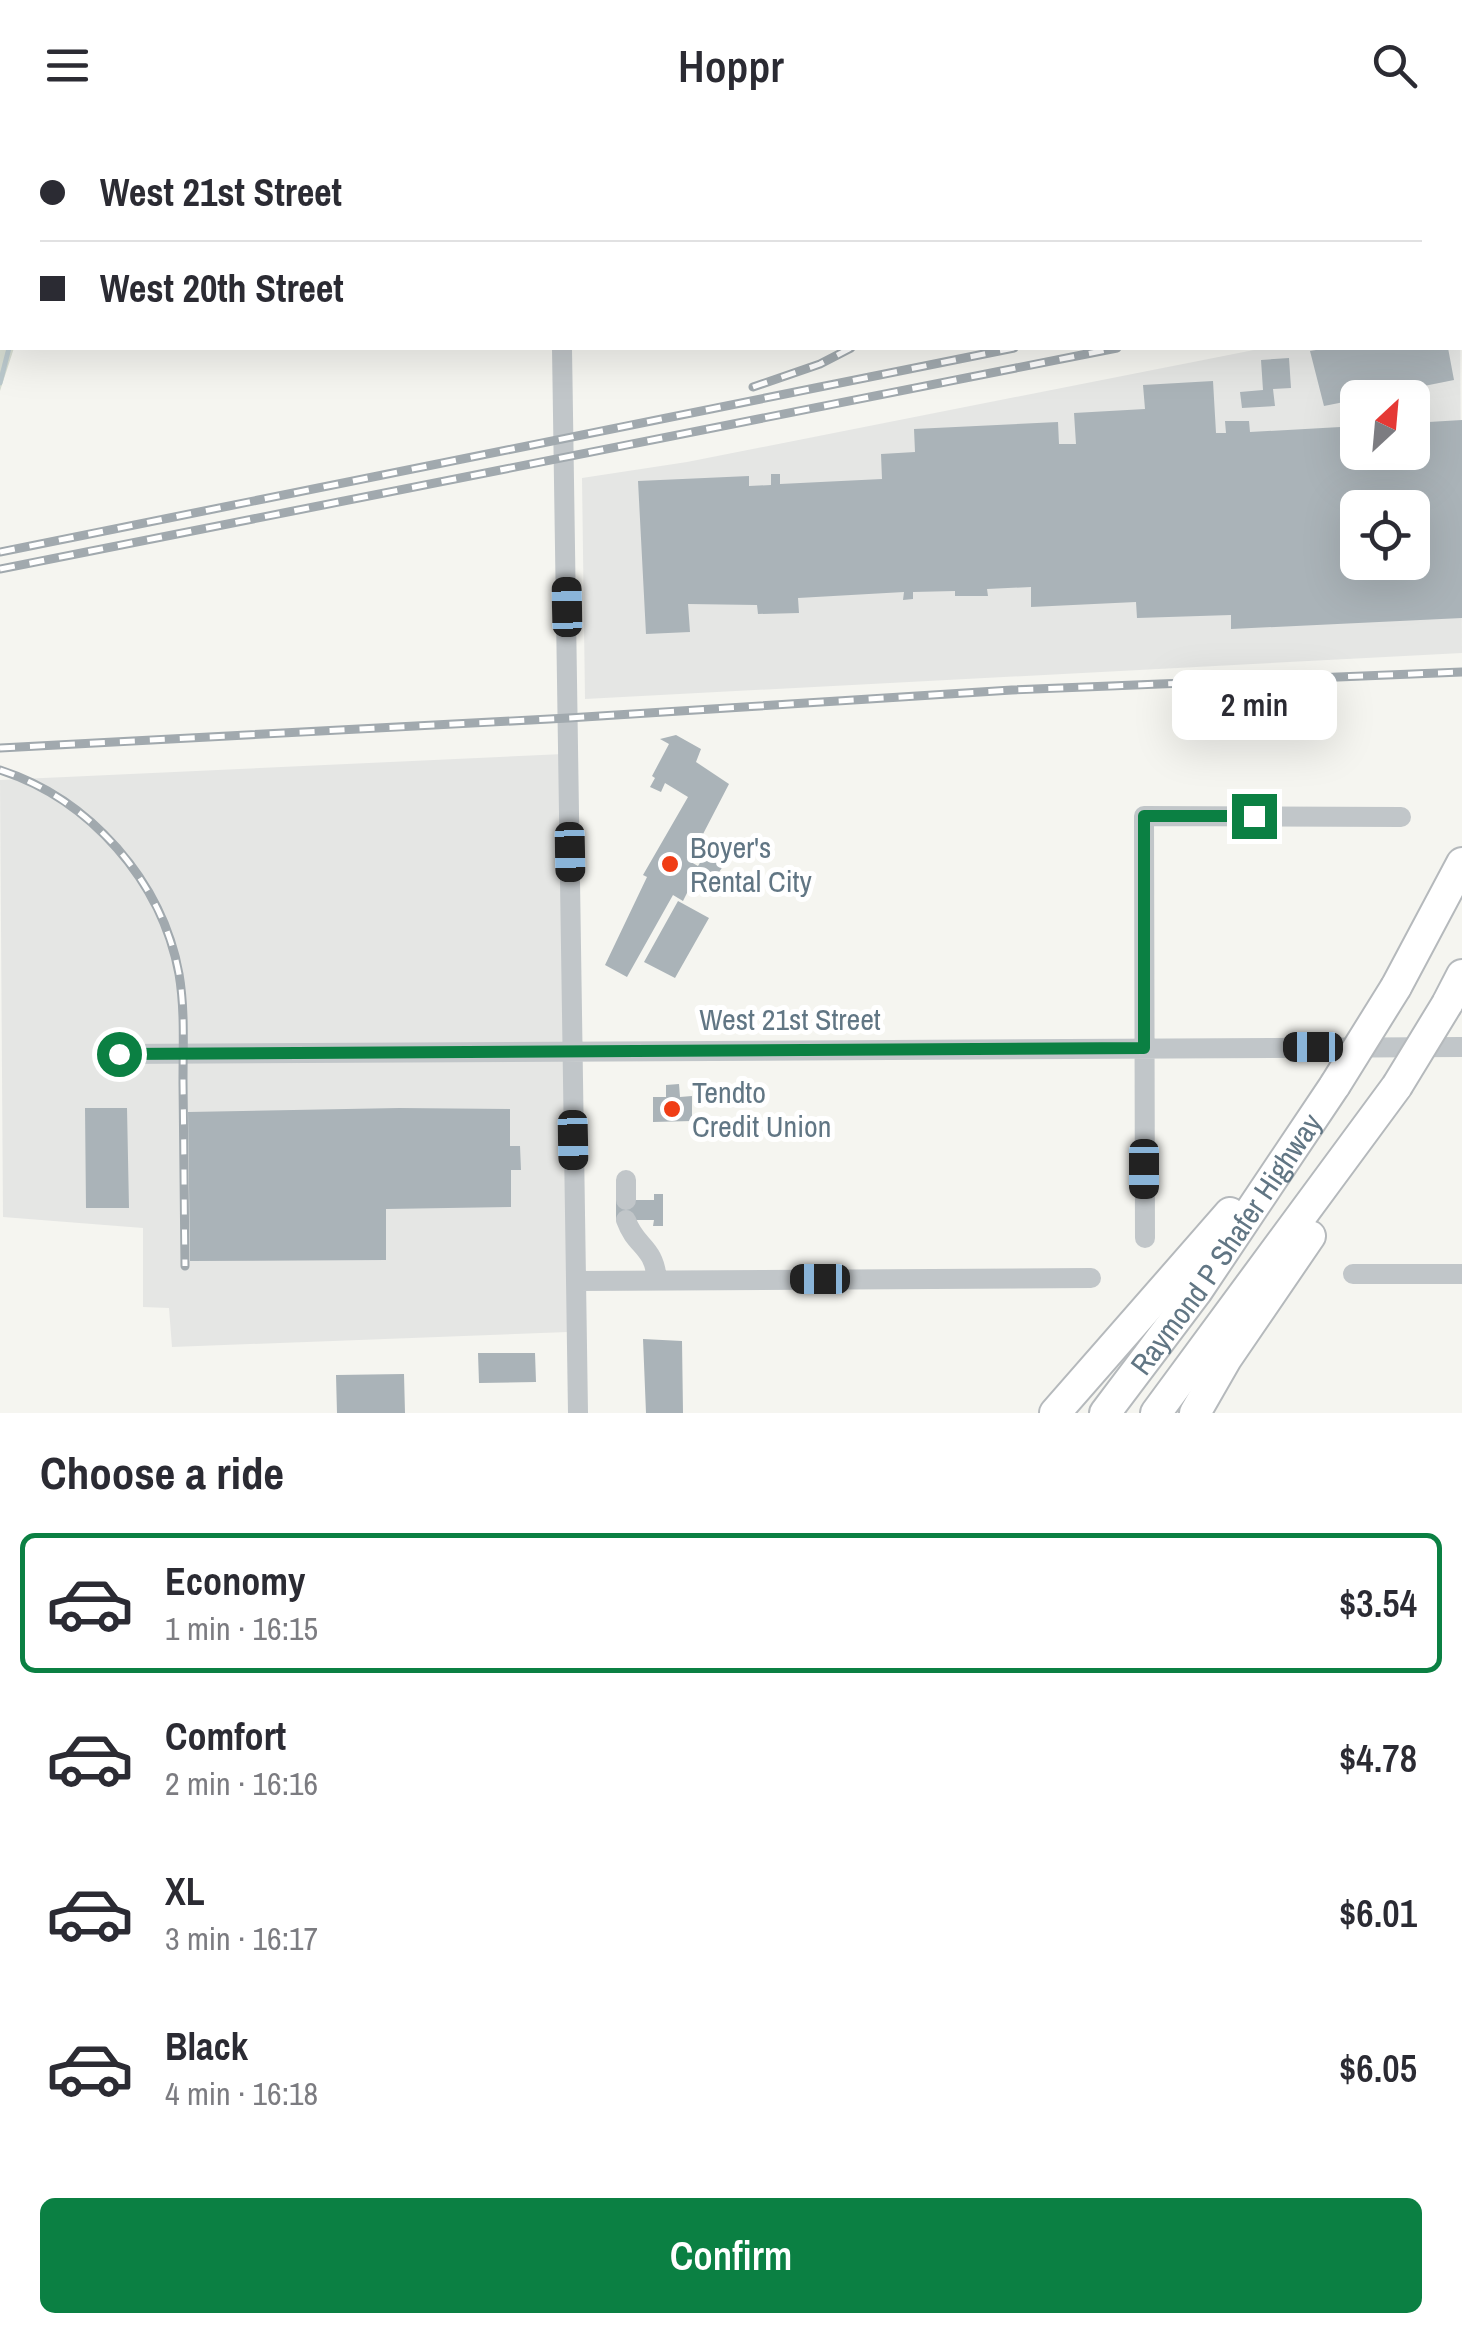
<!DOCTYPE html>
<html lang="en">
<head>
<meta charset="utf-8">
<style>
  body { margin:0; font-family:"Archivo Narrow",sans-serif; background:#f7f7f7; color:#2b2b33; height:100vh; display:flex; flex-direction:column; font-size:38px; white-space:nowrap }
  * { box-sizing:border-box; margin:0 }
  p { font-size:32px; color:#7c7c81 }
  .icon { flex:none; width:55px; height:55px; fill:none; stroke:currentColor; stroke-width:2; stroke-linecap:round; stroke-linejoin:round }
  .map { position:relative; height:1283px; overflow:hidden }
  .drawer { display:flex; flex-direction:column; background:#fff; flex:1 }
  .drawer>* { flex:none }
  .top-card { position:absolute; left:0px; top:0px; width:1462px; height:220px; box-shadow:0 10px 40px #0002; display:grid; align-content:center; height:220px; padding:0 40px; background:#fff }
  .needle { width:65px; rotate:26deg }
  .tools { position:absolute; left:1340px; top:250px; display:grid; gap:20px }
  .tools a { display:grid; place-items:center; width:90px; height:90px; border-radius:15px; background:#fff; box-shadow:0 10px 40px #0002; font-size:50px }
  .end { position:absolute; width:45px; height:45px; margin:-22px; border:12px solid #0b8043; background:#fff; box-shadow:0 0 0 5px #fff }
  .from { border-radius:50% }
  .bubble { position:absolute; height:70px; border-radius:15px; background:#fff; box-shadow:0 10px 40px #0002; font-size:32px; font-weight:600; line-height:70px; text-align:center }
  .car { position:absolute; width:30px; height:60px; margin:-30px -15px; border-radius:12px; box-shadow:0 0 8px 2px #0007; background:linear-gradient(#222 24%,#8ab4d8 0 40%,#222 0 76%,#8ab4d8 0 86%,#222 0) }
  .top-card b { display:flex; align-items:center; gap:35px; height:95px; font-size:38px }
  .top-card b+b { border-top:2px solid #e1e1e2 }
  .top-card i { width:25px; height:25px; background:#2b2b33 }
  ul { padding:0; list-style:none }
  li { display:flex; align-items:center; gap:30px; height:140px; margin:0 20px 15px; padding:0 20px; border:5px solid transparent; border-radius:15px }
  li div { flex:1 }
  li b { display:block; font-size:38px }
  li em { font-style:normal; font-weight:600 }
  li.current { border-color:#0b8043 }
  li>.icon { width:90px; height:90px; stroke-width:1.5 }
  h2 { padding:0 40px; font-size:45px; line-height:120px }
  .action { display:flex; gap:20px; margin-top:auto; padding:20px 40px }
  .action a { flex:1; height:115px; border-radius:15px; background:#0b8043; color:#fff; font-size:40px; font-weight:600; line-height:115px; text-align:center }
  header { display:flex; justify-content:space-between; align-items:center; height:130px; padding:0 40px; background:#fff; font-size:45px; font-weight:600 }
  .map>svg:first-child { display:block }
</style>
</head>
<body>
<header><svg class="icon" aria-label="menu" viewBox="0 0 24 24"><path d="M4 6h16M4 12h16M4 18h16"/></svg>Hoppr<svg class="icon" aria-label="search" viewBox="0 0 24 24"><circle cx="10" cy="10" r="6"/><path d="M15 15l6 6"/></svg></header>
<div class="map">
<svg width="1462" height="1283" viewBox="0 0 1462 1283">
  <rect width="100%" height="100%" fill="#f5f5f0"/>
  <path fill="#e5e6e4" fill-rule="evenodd" d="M1460 179 1462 523 585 569 582 348 687 332 1264 218H1460ZM1358 268H1412V322H1358ZM1358 378H1412V432H1358Z
    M564 624 568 1202 172 1217 169 1178 143 1177V1098L3 1087 0 650Z"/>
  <path fill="#d6dcd1" d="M0 0H287V2H2V218H14L0 261Z"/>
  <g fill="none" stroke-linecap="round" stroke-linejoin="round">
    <path stroke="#bac8cc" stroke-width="5" d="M110 2 111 0
      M0 253 9 218"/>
  </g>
  <path fill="#aab3b8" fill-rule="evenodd" d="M1328 218H1448L1454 250 1324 276 1310 221Z
    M1289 228 1291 258 1273 259 1275 276 1242 278 1240 262 1263 260 1261 230Z
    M1213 251 1216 303H1226L1225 291H1249L1250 302 1358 296V322H1412V293L1462 290V488L1231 499V485L1137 488 1136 472 1031 477V457L987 459 988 466H955V461L913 462V469L903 470 904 462 798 468 799 483 758 484 757 475 688 474 690 502 646 504 638 351 749 346V356L771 355V344H780V354L882 349 881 324 915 322 914 299 1058 292 1059 314H1076L1074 283 1145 279 1143 255ZM1358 378H1412V432H1358Z
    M676 605 701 619 696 632 729 654 689 731 698 736 710 717 728 728 711 755 696 745 683 771 673 765 627 847 605 835 647 747 643 745 688 667 665 653 661 662 650 657 655 648 652 646 669 614 660 609Z
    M678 771 709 788 675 848 644 832Z
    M679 954 680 967 692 966V991L653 992V967H666V955Z
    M85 978H127L129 1078H86Z
    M399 978 510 979V1016H520L521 1040H511V1077L386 1079V1130L190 1131 188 982Z
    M654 1064H663V1096H653L654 1090H616V1070H654Z
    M643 1209 682 1211 683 1283H646Z
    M478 1223H535L536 1252 479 1253Z
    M404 1244 405 1283H337L336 1245Z"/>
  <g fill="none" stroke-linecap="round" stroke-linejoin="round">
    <g stroke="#b5b9bc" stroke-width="34">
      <g id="highway">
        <path d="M1396 857 1462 733"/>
        <path d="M1447 874 1462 845"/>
        <path d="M1055 1283 1230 1083"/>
        <path id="s1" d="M1105 1283 1197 1161 1335 955"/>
        <path d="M1156 1283 1397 956"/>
        <path d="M1195 1283 1226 1229 1310 1106"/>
      </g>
    </g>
    <path stroke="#c1c6c9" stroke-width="20" d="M559 0V2
      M562 218 578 1283
      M119 924 1462 917
      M626 1070V1050
      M626 1090C636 1118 654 1115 657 1150
      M1145 1108 1144 686 1401 687
      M1353 1144H1462
      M576 1151 1091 1148"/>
    <use href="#highway" stroke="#fff" stroke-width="30"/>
    <g stroke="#a1a9ae" stroke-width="9">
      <path id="rail" d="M1294 2 1299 0
        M1460 129 1462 128
        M1460 149H1462
        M753 257 820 234 851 218
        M0 422 1014 218
        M0 439 1117 218
        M0 618 568 588 1012 560 1462 542
        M0 640C90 669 162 751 179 844 185 879 183 916 183 952 184 1013 184 1075 185 1136"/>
    </g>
    <use href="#rail" stroke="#fff" stroke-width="5" stroke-dasharray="15" stroke-linecap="butt"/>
    <g stroke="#b5b9bc" stroke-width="34" stroke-linecap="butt">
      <path id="highway-bridge" d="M1335 955 1396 857
        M1397 956 1447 874"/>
    </g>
    <use href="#highway-bridge" stroke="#fff" stroke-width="30"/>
  </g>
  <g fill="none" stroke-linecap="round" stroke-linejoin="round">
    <path stroke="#0b8043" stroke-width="12" d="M119 924 1144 918V686H1254"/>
  </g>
  <g fill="#f03d15" stroke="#fff" stroke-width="4">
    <circle cx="670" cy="734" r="10"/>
    <circle cx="672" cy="979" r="10"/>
  </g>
  <g text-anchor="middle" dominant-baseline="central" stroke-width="10" stroke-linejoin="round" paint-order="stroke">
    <g font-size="30" fill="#617684" stroke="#fff" text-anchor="start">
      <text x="690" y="717">Boyer's<tspan x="690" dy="34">Rental City</tspan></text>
      <text x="692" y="962">Tendto<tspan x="692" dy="34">Credit Union</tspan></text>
    </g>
    <g font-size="30" fill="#617684" stroke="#fff">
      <text x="790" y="889">West 21st Street</text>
      <text stroke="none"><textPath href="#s1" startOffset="208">Raymond P Shafer Highway</textPath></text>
    </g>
  </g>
</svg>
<div class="tools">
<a><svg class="needle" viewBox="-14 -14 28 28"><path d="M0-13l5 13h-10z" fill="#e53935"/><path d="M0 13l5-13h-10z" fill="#7c7c81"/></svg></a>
<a><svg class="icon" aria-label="locate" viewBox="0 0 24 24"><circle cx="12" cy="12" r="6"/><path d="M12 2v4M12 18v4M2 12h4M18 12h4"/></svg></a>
</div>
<i class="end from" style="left:119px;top:924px"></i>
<i class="end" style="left:1254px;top:686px"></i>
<div class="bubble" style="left:1172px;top:540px;width:165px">2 min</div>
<i class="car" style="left:567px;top:477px;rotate:359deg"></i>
<i class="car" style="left:570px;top:722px;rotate:179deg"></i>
<i class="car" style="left:1313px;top:917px;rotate:270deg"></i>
<i class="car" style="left:573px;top:1010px;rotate:179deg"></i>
<i class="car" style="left:1144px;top:1039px;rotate:180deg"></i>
<i class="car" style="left:820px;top:1149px;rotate:270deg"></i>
<div class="top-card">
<b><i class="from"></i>West 21st Street</b>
<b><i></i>West 20th Street</b>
</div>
</div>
<section class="drawer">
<h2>Choose a ride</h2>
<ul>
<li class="current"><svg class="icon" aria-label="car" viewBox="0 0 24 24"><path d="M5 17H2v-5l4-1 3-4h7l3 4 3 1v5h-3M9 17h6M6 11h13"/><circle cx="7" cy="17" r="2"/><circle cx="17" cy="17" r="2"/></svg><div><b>Economy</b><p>1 min · 16:15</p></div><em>$3.54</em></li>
<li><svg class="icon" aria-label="car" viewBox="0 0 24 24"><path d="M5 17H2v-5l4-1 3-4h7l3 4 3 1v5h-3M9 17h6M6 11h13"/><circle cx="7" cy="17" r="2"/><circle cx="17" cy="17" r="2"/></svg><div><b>Comfort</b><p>2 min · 16:16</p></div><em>$4.78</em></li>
<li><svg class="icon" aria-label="car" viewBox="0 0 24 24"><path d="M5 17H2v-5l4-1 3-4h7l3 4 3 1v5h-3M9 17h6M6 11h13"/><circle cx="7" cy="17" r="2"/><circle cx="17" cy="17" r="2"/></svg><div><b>XL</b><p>3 min · 16:17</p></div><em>$6.01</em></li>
<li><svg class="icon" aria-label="car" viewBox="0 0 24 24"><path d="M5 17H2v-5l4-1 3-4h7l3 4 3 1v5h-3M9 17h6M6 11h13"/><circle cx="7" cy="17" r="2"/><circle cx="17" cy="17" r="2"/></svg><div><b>Black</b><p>4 min · 16:18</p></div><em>$6.05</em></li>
</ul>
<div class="action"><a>Confirm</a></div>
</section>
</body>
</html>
